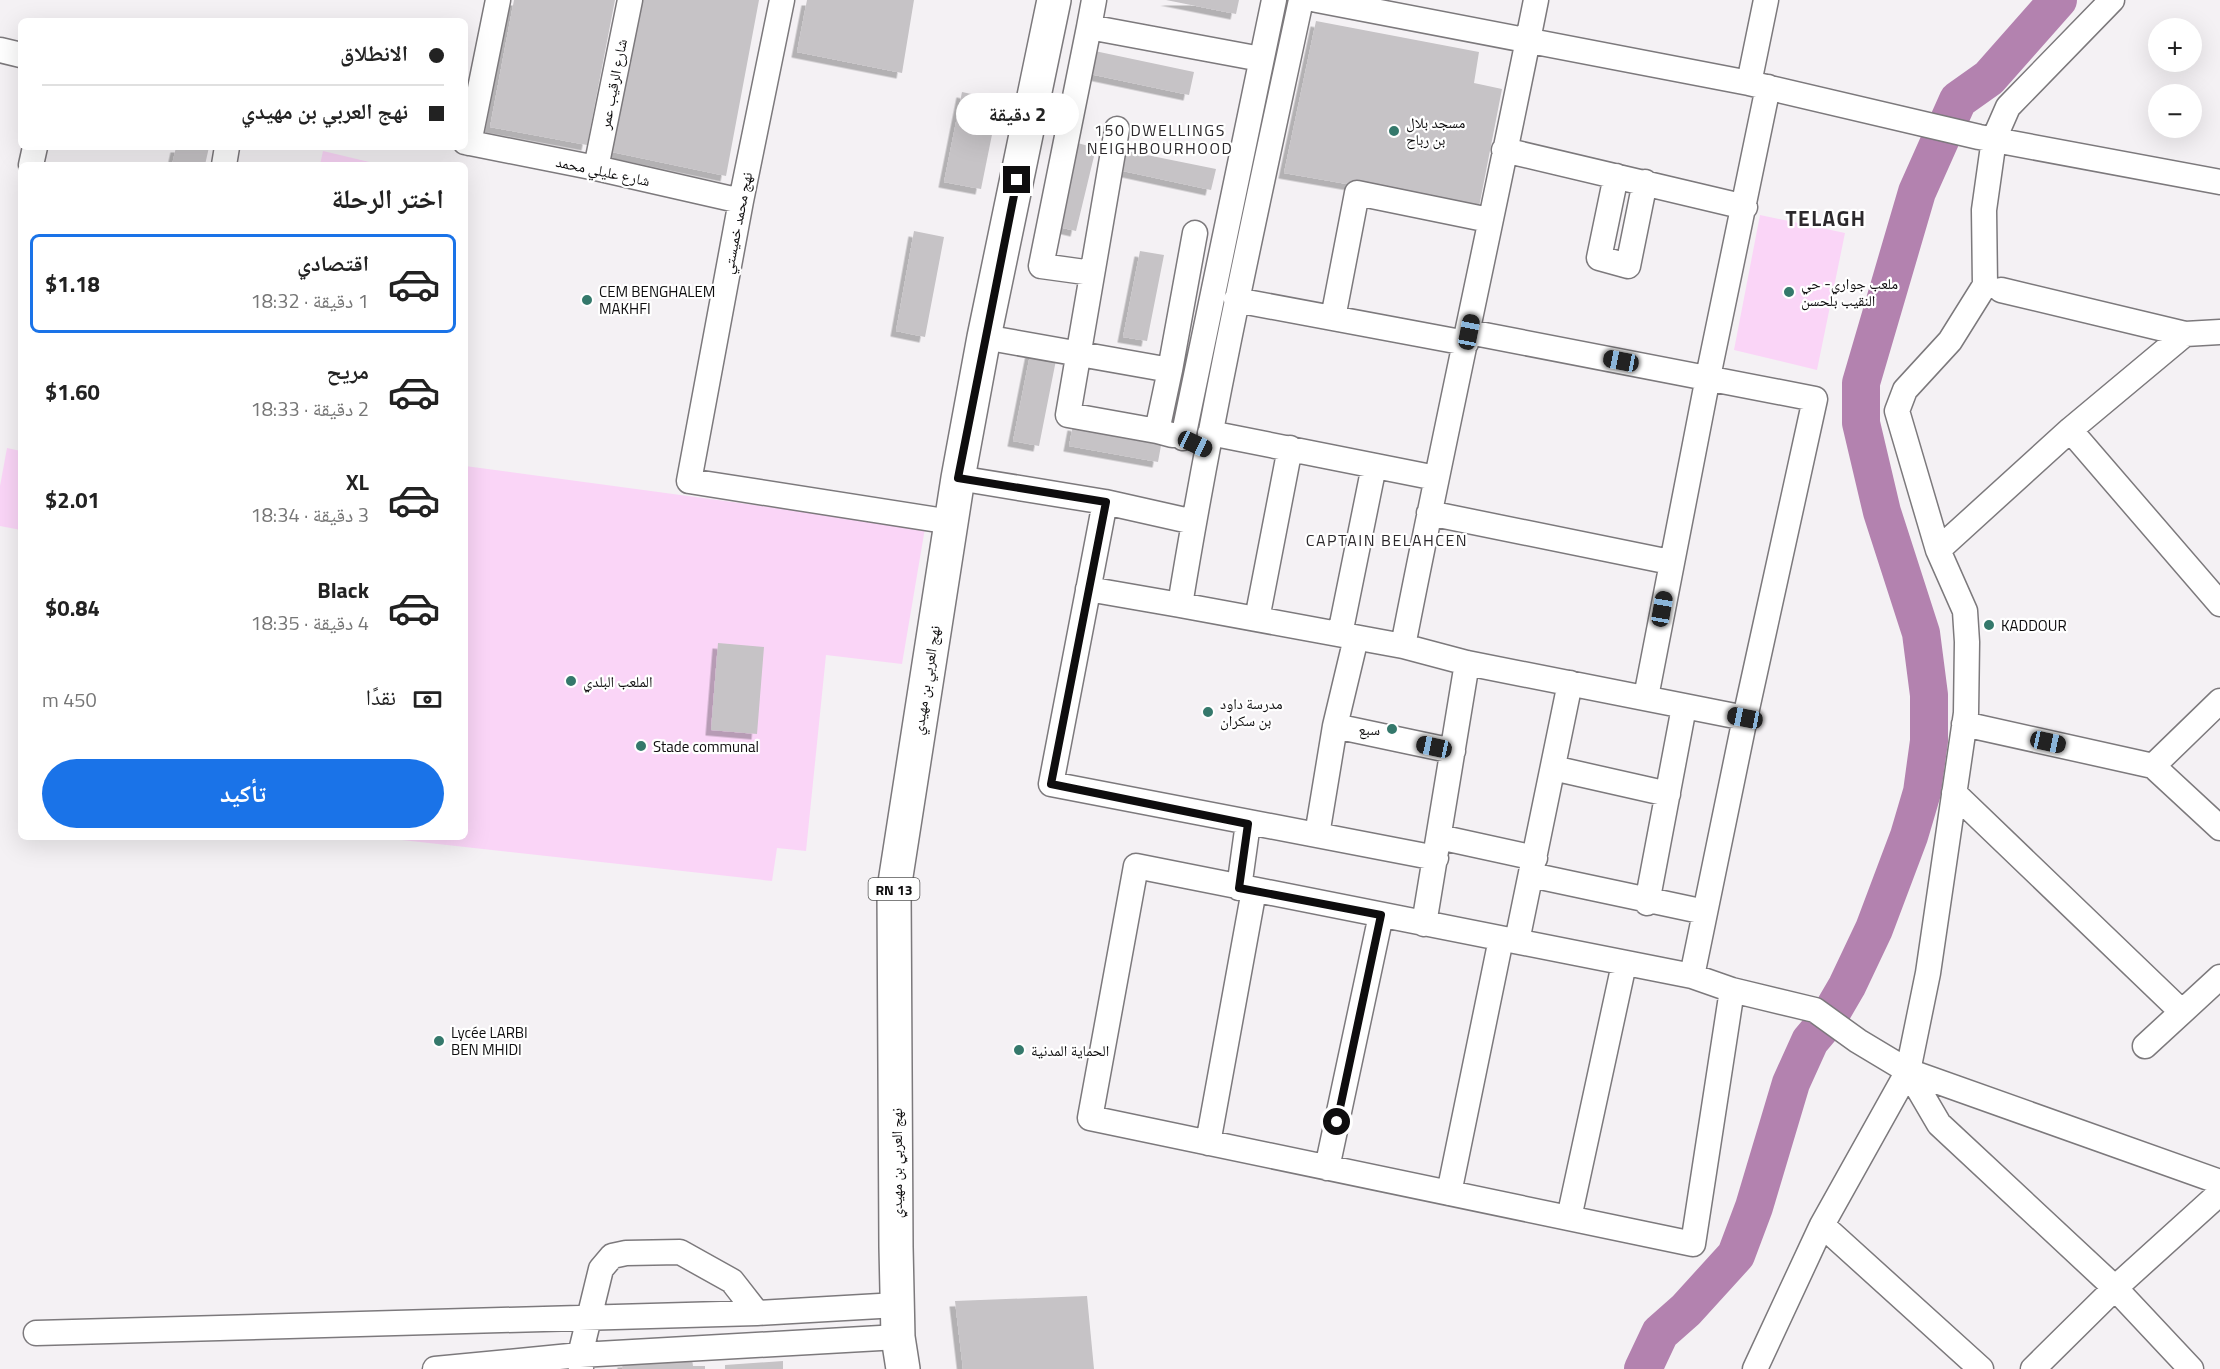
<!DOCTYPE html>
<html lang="ar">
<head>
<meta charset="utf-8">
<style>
  body { margin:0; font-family:"Titillium Web","Noto Naskh Arabic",sans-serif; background:#f6f6f6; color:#222; direction:rtl; height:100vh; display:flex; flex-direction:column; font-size:22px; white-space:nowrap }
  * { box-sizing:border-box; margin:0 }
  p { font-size:20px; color:#767676 }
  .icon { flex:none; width:33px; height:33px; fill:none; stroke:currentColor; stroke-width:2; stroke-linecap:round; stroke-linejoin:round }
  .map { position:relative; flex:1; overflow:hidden; direction:ltr }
  .details { position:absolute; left:18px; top:162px; width:450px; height:678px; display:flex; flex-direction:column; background:#fff; border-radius:9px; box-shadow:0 6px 24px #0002; direction:rtl }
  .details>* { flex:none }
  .banner { position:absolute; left:18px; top:18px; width:450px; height:132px; border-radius:9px; box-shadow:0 6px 24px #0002; direction:rtl; display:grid; align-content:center; height:132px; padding:0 24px; background:#fff }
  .fabs { position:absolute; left:2148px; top:18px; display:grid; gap:12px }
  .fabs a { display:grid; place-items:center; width:54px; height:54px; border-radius:50%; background:#fff; box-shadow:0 6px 24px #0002; font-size:30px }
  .end { position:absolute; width:27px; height:27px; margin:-14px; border:8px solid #0e0d0e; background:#fff; box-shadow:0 0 0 3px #fff }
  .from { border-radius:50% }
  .bubble { position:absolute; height:42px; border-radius:21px; background:#fff; box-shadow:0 6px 24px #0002; font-size:20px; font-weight:700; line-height:42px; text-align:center; direction:rtl }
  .car { position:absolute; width:18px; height:36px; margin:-18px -9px; border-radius:8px; box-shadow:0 0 4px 2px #0007; background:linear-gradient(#222 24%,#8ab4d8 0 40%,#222 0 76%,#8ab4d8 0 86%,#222 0) }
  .banner b { display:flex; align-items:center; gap:21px; height:57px; font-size:22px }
  .banner b+b { border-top:2px solid #e0e0e0 }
  .banner i { width:15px; height:15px; background:#222 }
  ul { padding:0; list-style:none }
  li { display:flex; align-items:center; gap:18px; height:99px; margin:0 12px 9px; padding:0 12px; border:3px solid transparent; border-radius:9px }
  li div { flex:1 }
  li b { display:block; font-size:22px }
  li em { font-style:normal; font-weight:700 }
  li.selected { border-color:#1a73e8 }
  li>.icon { width:54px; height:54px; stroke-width:1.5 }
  h2 { padding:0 24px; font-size:27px; line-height:72px }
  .pay { display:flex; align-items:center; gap:15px; height:66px; padding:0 24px; font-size:22px }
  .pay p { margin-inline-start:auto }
  .button { display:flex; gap:12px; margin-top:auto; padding:12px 24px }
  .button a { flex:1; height:69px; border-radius:36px; background:#1a73e8; color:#fff; font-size:24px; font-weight:700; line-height:69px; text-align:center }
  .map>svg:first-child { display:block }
</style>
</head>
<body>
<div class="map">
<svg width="2220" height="1369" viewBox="0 0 2220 1369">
  <defs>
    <filter id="shadow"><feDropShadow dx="-5.5" dy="5.5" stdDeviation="0" flood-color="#0004"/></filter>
  </defs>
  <rect width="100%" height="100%" fill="#f4f1f4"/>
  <path fill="#fad5f7" d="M323 151 382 165H320Z
    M1760 215 1845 233 1817 370 1734 350Z
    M7 448 21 451V530L0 526V486Z
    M465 466 925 528 902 664 826 655 806 851 777 848 772 881 384 838 465 837Z"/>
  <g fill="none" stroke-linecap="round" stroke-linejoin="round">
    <path stroke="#b382af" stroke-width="38" d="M1643 1369 1660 1333 1686 1310 1736 1255 1754 1207 1791 1083 1810 1041 1826 1022 1847 986 1874 929 1909 836 1922 792 1929 741V695L1921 633 1882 512 1861 423V383L1917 192 1958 100 1989 78 2058 0"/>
  </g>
  <path fill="#c6c3c6" filter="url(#shadow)" d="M514 0H615L587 145 490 127Z
    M641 0H759L726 176 612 152Z
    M807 0H914L902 73 797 52Z
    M1166 0H1239L1236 14Z
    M1316 21 1479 52 1474 83 1502 89 1479 207 1284 173Z
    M1090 50 1194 72 1189 95 1085 73Z
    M962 92 999 100 981 189 944 182Z
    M1070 141 1096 148 1076 231 1050 225Z
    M176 147H209L205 165H172Z
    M1127 151 1216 169 1211 190 1123 171Z
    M914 231 944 237 925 337 896 331Z
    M1140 251 1164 255 1147 341 1123 337Z
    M1031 350 1057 355 1039 446 1013 441Z
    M1073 425 1162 440 1158 462 1069 446Z
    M718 643 764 647 757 734 711 730Z
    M1087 1296 1094 1369H963L955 1301Z
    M692 1359 693 1366H705V1369H622L623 1362Z
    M783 1361V1369H725V1365Z"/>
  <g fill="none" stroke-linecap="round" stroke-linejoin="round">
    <g stroke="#7c797c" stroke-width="27">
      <path id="street" d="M782 0 741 201 689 481 951 522
        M1094 0 1089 27 1261 59
        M1301 0C1258 201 1213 402 1180 605L1403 646 1467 663 1745 718
        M1317 0 1749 83 1979 137 2220 182
        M1089 27 1041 266 1092 273
        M0 50 21 55
        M1749 83 1766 0
        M1117 129 1068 415 1157 431
        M465 142 596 168 741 201
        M469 143 498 0
        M1504 150 1745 207
        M31 165 35 147
        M224 165 227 147
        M596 168 630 0
        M1616 176 1599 258 1628 266 1645 182
        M2001 290 2185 334 2220 332
        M1236 300 1466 343
        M1333 318 1357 193 1489 220
        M1469 332 1815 399 1745 718 1692 976
        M984 337 1170 370 1157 431 1172 435
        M1170 370 1195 233
        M2070 430 2220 604
        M1210 433 1436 478
        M1183 438 1274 0
        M958 478 1105 502 1194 522
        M1105 502 1051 784 1436 858
        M1429 513 1670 562
        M1938 550 2070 430 2185 334
        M1088 589 1180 605
        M1257 619 1290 448
        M1340 634 1374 466
        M1403 646C1445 430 1493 216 1536 0
        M1646 697 1708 377 1768 87
        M1964 724 2153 766 2220 701
        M1335 726 1453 751
        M2153 766 2220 828
        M1553 768 1668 794
        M1954 793 2182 1012
        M1317 835 1335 726 1356 638
        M1439 837 1535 858
        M1531 875 1705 912
        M1239 888 1248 823
        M1647 903 1684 707
        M1424 924 1467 663
        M1517 941 1570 683
        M1732 990 1693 1244 1090 1118 1136 866 1692 976 1732 990 1815 1010 1858 1041 1908 1071 2220 1182
        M2145 1046 2220 977
        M1908 1071 1939 1124 2115 1288 2191 1369
        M1208 1143 1254 890
        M1327 1168 1381 915
        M1449 1193 1501 939
        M1569 1218 1624 964
        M1822 1225 1981 1369
        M36 1333 757 1313 897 1305
        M435 1369 580 1355 898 1337
        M581 1369 580 1355 601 1269 612 1256 626 1253 680 1252 732 1281 757 1313
        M1755 1369 1822 1225 1908 1071 1928 973 1966 713 1967 642 1965 611 1938 550 1897 411 1905 390 1950 341 1985 285 1984 210 1994 139 2008 107 2112 0
        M2033 1369 2115 1288 2220 1193"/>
    </g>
    <g stroke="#7c797c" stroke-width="36">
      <path id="primary" d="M903 1369 898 1337 896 1247 894 889 958 478 984 337 1054 0"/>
    </g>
    <use href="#street" stroke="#fff" stroke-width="24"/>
    <use href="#primary" stroke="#fff" stroke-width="33"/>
  </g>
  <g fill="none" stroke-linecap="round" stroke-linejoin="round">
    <path stroke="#0e0d0e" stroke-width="8" d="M1017 180 958 478 1106 502 1051 784 1248 824 1239 888 1381 915 1337 1122"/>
  </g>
  <g fill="#34786b" stroke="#fff" stroke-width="2">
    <circle cx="1394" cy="131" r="6"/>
    <circle cx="1789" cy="292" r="6"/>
    <circle cx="587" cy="300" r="6"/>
    <circle cx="1989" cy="625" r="6"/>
    <circle cx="571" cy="681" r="6"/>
    <circle cx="1208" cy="712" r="6"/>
    <circle cx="1392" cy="729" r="6"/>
    <circle cx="641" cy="746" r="6"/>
    <circle cx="439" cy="1041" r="6"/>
    <circle cx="1019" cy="1050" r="6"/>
  </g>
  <g text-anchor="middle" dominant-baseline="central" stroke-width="4.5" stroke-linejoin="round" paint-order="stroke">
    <rect fill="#fff" stroke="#565656" stroke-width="1.5" x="868.5" y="878" width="51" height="22" rx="4.5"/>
    <g font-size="14" font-weight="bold" fill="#0e0d0e">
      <text x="894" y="889">RN 13</text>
    </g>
    <g font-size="15" fill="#0e0d0e" stroke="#fff">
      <text transform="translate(613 84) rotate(-79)">شارع الرقيب عمر</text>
      <text transform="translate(603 171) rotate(12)">شارع عليلي محمد</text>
      <text transform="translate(737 223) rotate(-79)">نهج محمد خميستي</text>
      <text transform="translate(926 680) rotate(-81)">نهج العربي بن مهيدي</text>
      <text transform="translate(896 1163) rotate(-90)">نهج العربي بن مهيدي</text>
    </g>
    <g font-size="15" fill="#0e0d0e" stroke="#fff" text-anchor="start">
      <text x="1406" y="122">مسجد بلال<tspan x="1406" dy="17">بن رباح</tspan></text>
      <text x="1801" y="283">ملعب جواري- حي<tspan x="1801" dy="17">النقيب بلحسن</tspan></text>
      <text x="599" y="291">CEM BENGHALEM<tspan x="599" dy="17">MAKHFI</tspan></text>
      <text x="2001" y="625">KADDOUR</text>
      <text x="583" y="681">الملعب البلدي</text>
      <text x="1220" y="703">مدرسة داود<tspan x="1220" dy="17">بن سكران</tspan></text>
      <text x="1380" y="729" text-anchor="end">سبع</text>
      <text x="653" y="746">Stade communal</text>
      <text x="451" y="1032">Lycée LARBI<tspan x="451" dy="17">BEN MHIDI</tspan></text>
      <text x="1031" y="1050">الحماية المدنية</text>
    </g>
    <g font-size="16" letter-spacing="1.5" fill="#2c292c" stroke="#fff">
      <text x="1160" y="130">150 DWELLINGS<tspan x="1160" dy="18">NEIGHBOURHOOD</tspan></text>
      <text x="1387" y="540">CAPTAIN BELAHCEN</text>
    </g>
    <g font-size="21" font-weight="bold" letter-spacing="1.5" fill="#2c292c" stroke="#fff">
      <text x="1826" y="218">TELAGH</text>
    </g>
  </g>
</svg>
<div class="fabs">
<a>+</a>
<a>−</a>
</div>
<i class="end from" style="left:1337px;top:1122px"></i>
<i class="end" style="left:1017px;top:180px"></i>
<div class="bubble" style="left:956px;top:93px;width:123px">2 دقيقة</div>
<i class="car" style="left:1469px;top:332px;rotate:11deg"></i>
<i class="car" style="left:1621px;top:361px;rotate:281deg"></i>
<i class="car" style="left:1195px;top:444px;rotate:115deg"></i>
<i class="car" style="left:1662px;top:609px;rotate:10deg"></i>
<i class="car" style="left:1745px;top:718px;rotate:281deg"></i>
<i class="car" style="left:2048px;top:742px;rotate:102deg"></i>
<i class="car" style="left:1434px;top:747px;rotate:282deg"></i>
<div class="banner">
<b><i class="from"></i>الانطلاق</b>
<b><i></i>نهج العربي بن مهيدي</b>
</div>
<section class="details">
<h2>اختر الرحلة</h2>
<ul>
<li class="selected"><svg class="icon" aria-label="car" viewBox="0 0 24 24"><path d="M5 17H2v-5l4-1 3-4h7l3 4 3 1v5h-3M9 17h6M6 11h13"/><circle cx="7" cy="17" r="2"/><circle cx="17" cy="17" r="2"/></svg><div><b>اقتصادي</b><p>1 دقيقة · 18:32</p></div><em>$1.18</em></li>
<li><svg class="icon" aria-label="car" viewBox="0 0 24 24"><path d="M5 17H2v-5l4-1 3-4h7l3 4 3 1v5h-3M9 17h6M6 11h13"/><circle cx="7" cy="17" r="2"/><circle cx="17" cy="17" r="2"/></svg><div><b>مريح</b><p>2 دقيقة · 18:33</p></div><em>$1.60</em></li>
<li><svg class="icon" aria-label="car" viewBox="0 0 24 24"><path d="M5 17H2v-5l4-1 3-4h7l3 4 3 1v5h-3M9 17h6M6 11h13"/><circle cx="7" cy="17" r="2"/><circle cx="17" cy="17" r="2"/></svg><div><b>XL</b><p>3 دقيقة · 18:34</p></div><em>$2.01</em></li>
<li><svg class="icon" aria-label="car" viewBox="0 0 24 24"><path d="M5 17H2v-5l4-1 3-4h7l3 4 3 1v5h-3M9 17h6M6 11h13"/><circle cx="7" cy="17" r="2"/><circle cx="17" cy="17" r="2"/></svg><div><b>Black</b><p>4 دقيقة · 18:35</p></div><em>$0.84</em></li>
</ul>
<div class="pay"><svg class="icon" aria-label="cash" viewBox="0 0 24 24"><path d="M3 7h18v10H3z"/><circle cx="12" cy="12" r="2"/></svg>نقدًا<p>450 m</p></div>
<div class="button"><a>تأكيد</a></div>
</section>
</div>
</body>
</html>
